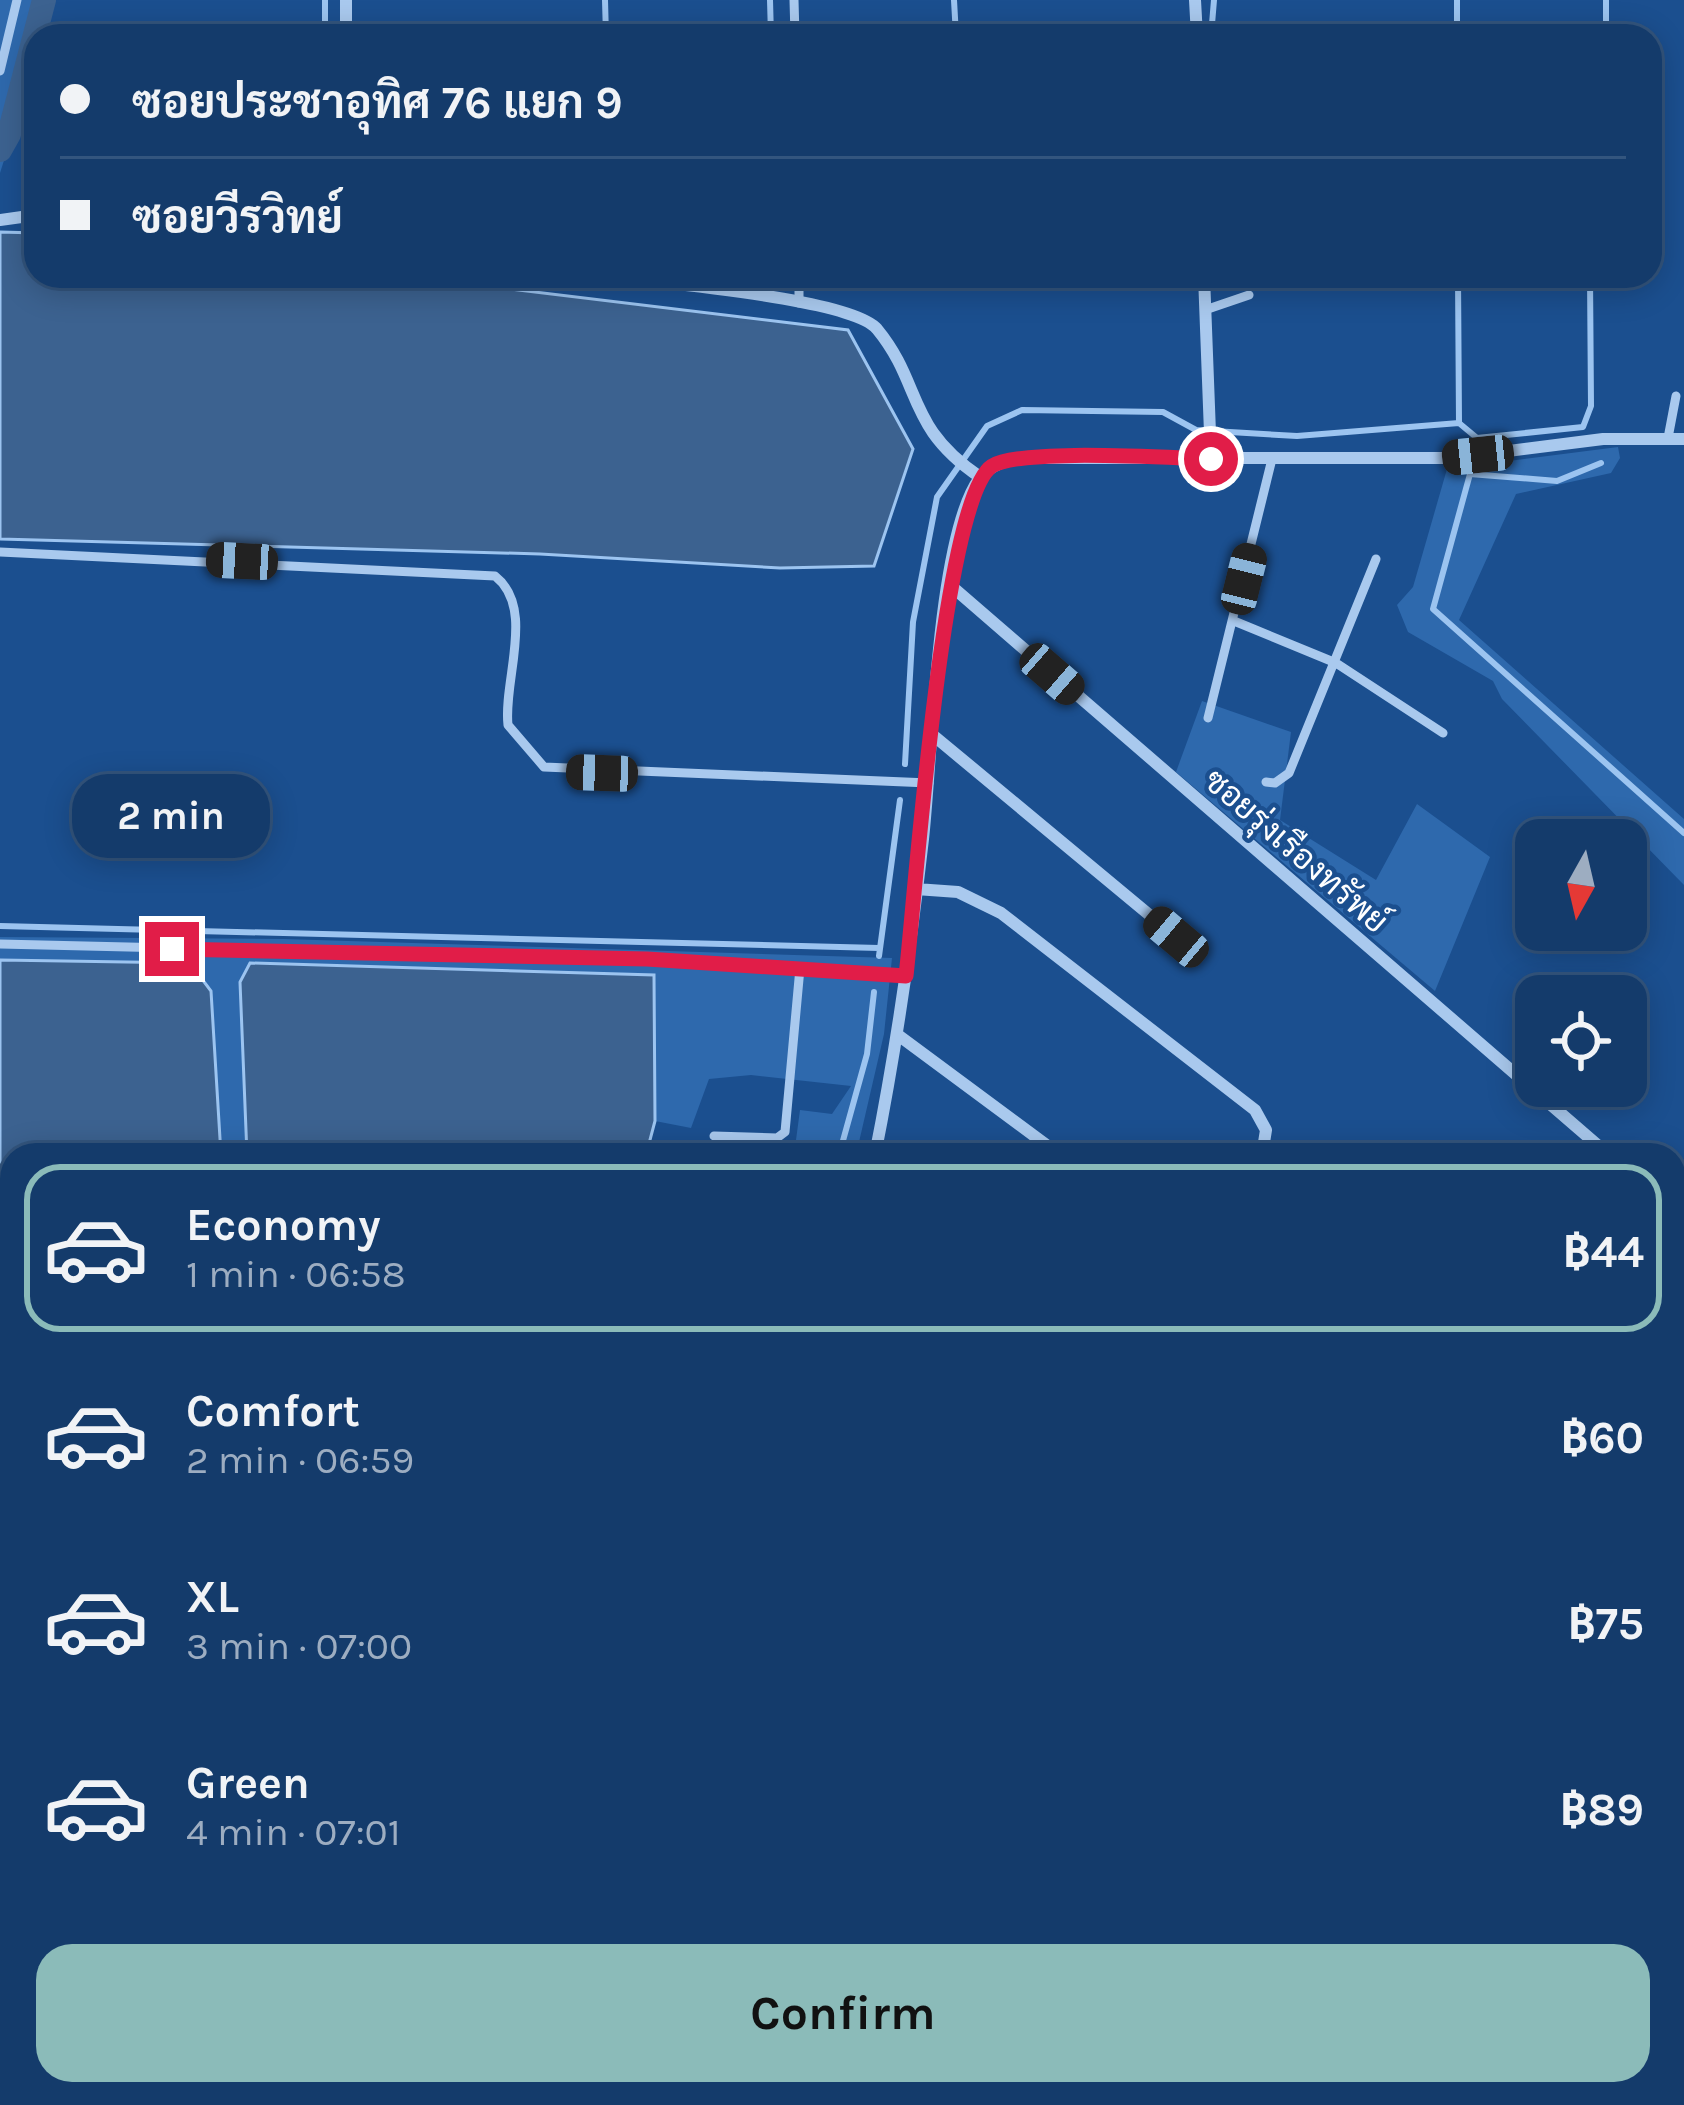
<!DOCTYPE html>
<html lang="en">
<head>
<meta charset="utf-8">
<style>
  body { margin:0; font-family:Karla,Sarabun,sans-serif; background:#214673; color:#f1f3f6; height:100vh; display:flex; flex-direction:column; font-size:45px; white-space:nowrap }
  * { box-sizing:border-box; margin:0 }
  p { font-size:39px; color:#9dadc1 }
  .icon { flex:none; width:66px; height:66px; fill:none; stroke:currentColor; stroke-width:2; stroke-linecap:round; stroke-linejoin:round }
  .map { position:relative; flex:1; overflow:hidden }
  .details { position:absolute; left:0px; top:1143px; width:1686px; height:963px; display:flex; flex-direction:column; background:#143b6b; border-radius:36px 36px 0 0; box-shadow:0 6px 30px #0003,0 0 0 3px #33557e }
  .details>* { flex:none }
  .top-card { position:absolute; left:24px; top:24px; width:1638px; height:264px; border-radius:36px; box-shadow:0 6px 30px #0003,0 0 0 3px #33557e; display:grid; align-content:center; height:264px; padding:0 36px; background:#143b6b }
  .needle { width:78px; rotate:188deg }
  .tools { position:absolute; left:1515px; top:819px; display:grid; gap:24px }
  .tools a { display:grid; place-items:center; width:132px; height:132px; border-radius:24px; background:#143b6b; box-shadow:0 6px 30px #0003,0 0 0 3px #33557e; font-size:60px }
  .end { position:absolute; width:54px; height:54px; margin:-27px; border:15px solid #e11d48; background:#fff; box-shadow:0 0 0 6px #fff }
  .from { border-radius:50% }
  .bubble { position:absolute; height:84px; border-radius:36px; background:#143b6b; box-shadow:0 6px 30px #0003,0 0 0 3px #33557e; font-size:39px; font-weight:700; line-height:84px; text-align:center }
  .car { position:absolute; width:36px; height:72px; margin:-36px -18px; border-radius:15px; box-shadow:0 0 9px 3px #0007; background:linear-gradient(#222 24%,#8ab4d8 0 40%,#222 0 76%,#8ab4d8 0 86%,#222 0) }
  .top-card b { display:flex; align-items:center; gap:42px; height:114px; font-size:45px }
  .top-card b+b { border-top:3px solid #33557e }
  .top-card i { width:30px; height:30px; background:#f1f3f6 }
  ul { padding:21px 0 0; list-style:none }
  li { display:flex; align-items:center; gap:36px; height:168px; margin:0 24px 18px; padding:0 12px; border:6px solid transparent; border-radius:36px }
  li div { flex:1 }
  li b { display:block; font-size:45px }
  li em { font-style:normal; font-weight:700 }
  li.active { border-color:#8bbbb9 }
  li>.icon { width:108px; height:108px; stroke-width:1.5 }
  .primary-button { display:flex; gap:24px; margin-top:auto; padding:24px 36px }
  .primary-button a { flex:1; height:138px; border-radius:36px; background:#8bbbb9; color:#111; font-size:48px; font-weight:700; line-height:138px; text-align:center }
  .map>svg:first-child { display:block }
</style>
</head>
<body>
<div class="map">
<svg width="1684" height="2105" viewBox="0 0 1684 2105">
  <rect width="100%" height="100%" fill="#1b4f8f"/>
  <path fill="#2e69ad" d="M0 0H55L44 36H36V60L0 173Z
    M1618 447 1620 458 1611 473 1516 494 1459 620 1684 819V885L1502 699 1493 681 1408 632 1397 605 1413 587 1447 469Z
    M1202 701 1291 732 1280 820 1376 880 1417 804 1490 857 1435 991 1176 772Z
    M0 937 284 939 892 958 884 1034 856 1155H794L800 1110 832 1114 851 1086 751 1075 709 1079 691 1128 655 1121 653 975 251 963 240 982 247 1155H221L211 991 191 964 0 960Z
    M0 1208H12V1427H0Z
    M0 1763 12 1800V1879L0 1884Z
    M167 2094H724L725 2105H135Z"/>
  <path fill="#3c6290" stroke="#9cc4f0" stroke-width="3" d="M0 232 36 233V276H402L848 330 913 449 874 566 780 568 540 554 0 539Z
    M0 960 190 963 211 991 221 1155H12V1208H0Z
    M250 963 654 975 655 1121 646 1155H247L240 982Z
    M0 1579H12V1800L0 1763Z
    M1674 1711 1684 1717V1866L1674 1879Z"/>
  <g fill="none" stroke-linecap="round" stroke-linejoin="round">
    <path stroke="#9cc4f0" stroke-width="6" d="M325 0V36
      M605 0 606 36
      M770 0 771 36
      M954 0 956 36
      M1457 0V36
      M1211 36 1214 0
      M1606 36V0
      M778 276 779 284
      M1221 276V279
      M1458 276 1459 423
      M1601 463 1557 481 1470 474 1433 609 1684 833
      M905 764 913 622 937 497 987 426 1022 410 1163 412 1196 430 1297 436 1459 423 1477 438 1583 427 1591 406 1590 276
      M0 926 879 948
      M879 956 900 800
      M839 1155 867 1054 874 992
      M0 1238 12 1237
      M0 1412 12 1411
      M0 1562 12 1561
      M1674 1685 1684 1693
      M0 1861 12 1856
      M1674 2036 1684 2044
      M862 2094 887 2105
      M194 2105 225 2094
      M706 2105 708 2094"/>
    <path stroke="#3c6290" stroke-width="24" d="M0 150 9 134 44 0"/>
    <path stroke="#a9c9ee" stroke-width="4.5" stroke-dasharray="6 9" stroke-linecap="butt" d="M0 1802 12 1828
      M1674 2008 1684 2015"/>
    <path stroke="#a9c9ee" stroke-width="9" d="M794 0 795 36
      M0 71 17 0
      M799 276V303
      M1205 310 1249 295
      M1668 438 1676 396
      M0 552 495 576C536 608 503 680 508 725L544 767 929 783
      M1234 621 1336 663 1443 733
      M1208 718 1272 459
      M1266 782 1275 783 1289 773 1376 559
      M0 944 647 959 906 976
      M714 1136 777 1138 785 1132 800 968
      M0 2035 12 2030"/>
    <path stroke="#a9c9ee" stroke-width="12" d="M1195 0 1197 36
      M346 36V0
      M0 220 36 215
      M608 276C657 283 850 298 877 329 923 385 905 426 980 477
      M1204 276 1211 459
      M949 584 1609 1155
      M934 736 1176 937
      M916 889 958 892 1001 913 1255 1110 1266 1130 1262 1155
      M898 1035 1060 1155
      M875 1155C896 1050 911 945 923 839 932 760 937 537 979 479 991 463 1008 460 1027 458H1453L1603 439H1684
      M1674 1210 1684 1219
      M1674 1504 1684 1511
      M1674 1666 1684 1674
      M740 2105 741 2094"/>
  </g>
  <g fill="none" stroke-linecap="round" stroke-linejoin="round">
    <path stroke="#e11d48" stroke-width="15" d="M172 949 647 959 906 976C915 898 943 498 992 466 1021 448 1170 458 1211 459"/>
  </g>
  <g text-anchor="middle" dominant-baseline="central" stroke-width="9" stroke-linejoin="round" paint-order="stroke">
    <g font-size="33" fill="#fff" stroke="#1b4f8f">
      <text transform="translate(1296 851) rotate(41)">ซอยรุ่งเรืองทรัพย์</text>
    </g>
  </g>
</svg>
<div class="tools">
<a><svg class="needle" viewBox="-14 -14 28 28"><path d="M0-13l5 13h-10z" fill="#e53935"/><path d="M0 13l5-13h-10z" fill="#9dadc1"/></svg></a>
<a><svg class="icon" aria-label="locate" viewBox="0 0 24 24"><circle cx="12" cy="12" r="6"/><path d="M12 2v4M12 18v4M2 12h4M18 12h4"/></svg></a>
</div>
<i class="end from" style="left:1211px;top:459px"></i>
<i class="end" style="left:172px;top:949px"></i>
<div class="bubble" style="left:72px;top:774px;width:198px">2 min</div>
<i class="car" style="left:1478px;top:455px;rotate:264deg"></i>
<i class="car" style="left:242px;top:561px;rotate:273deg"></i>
<i class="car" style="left:1244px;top:579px;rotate:14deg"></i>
<i class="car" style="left:1052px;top:674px;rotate:131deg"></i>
<i class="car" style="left:602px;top:773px;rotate:272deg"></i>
<i class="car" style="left:1176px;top:937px;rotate:310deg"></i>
<div class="top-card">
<b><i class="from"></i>ซอยประชาอุทิศ 76 แยก 9</b>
<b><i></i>ซอยวีรวิทย์</b>
</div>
<section class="details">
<ul>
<li class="active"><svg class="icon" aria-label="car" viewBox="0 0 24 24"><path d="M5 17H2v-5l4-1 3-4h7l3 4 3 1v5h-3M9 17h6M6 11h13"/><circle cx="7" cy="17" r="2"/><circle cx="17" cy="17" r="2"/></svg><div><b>Economy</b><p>1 min · 06:58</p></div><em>฿44</em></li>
<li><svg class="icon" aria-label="car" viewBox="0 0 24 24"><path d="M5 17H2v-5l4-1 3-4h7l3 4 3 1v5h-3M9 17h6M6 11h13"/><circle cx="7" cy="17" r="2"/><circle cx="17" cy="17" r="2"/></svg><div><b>Comfort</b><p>2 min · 06:59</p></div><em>฿60</em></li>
<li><svg class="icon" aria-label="car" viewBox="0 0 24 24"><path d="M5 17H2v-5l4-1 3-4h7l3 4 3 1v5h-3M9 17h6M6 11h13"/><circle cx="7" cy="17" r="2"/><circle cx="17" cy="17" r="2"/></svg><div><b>XL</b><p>3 min · 07:00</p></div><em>฿75</em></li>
<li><svg class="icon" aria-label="car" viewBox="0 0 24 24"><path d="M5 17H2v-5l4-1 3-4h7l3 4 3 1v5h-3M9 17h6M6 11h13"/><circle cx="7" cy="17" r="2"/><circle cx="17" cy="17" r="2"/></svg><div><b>Green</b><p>4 min · 07:01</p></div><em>฿89</em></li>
</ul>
<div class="primary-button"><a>Confirm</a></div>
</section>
</div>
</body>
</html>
